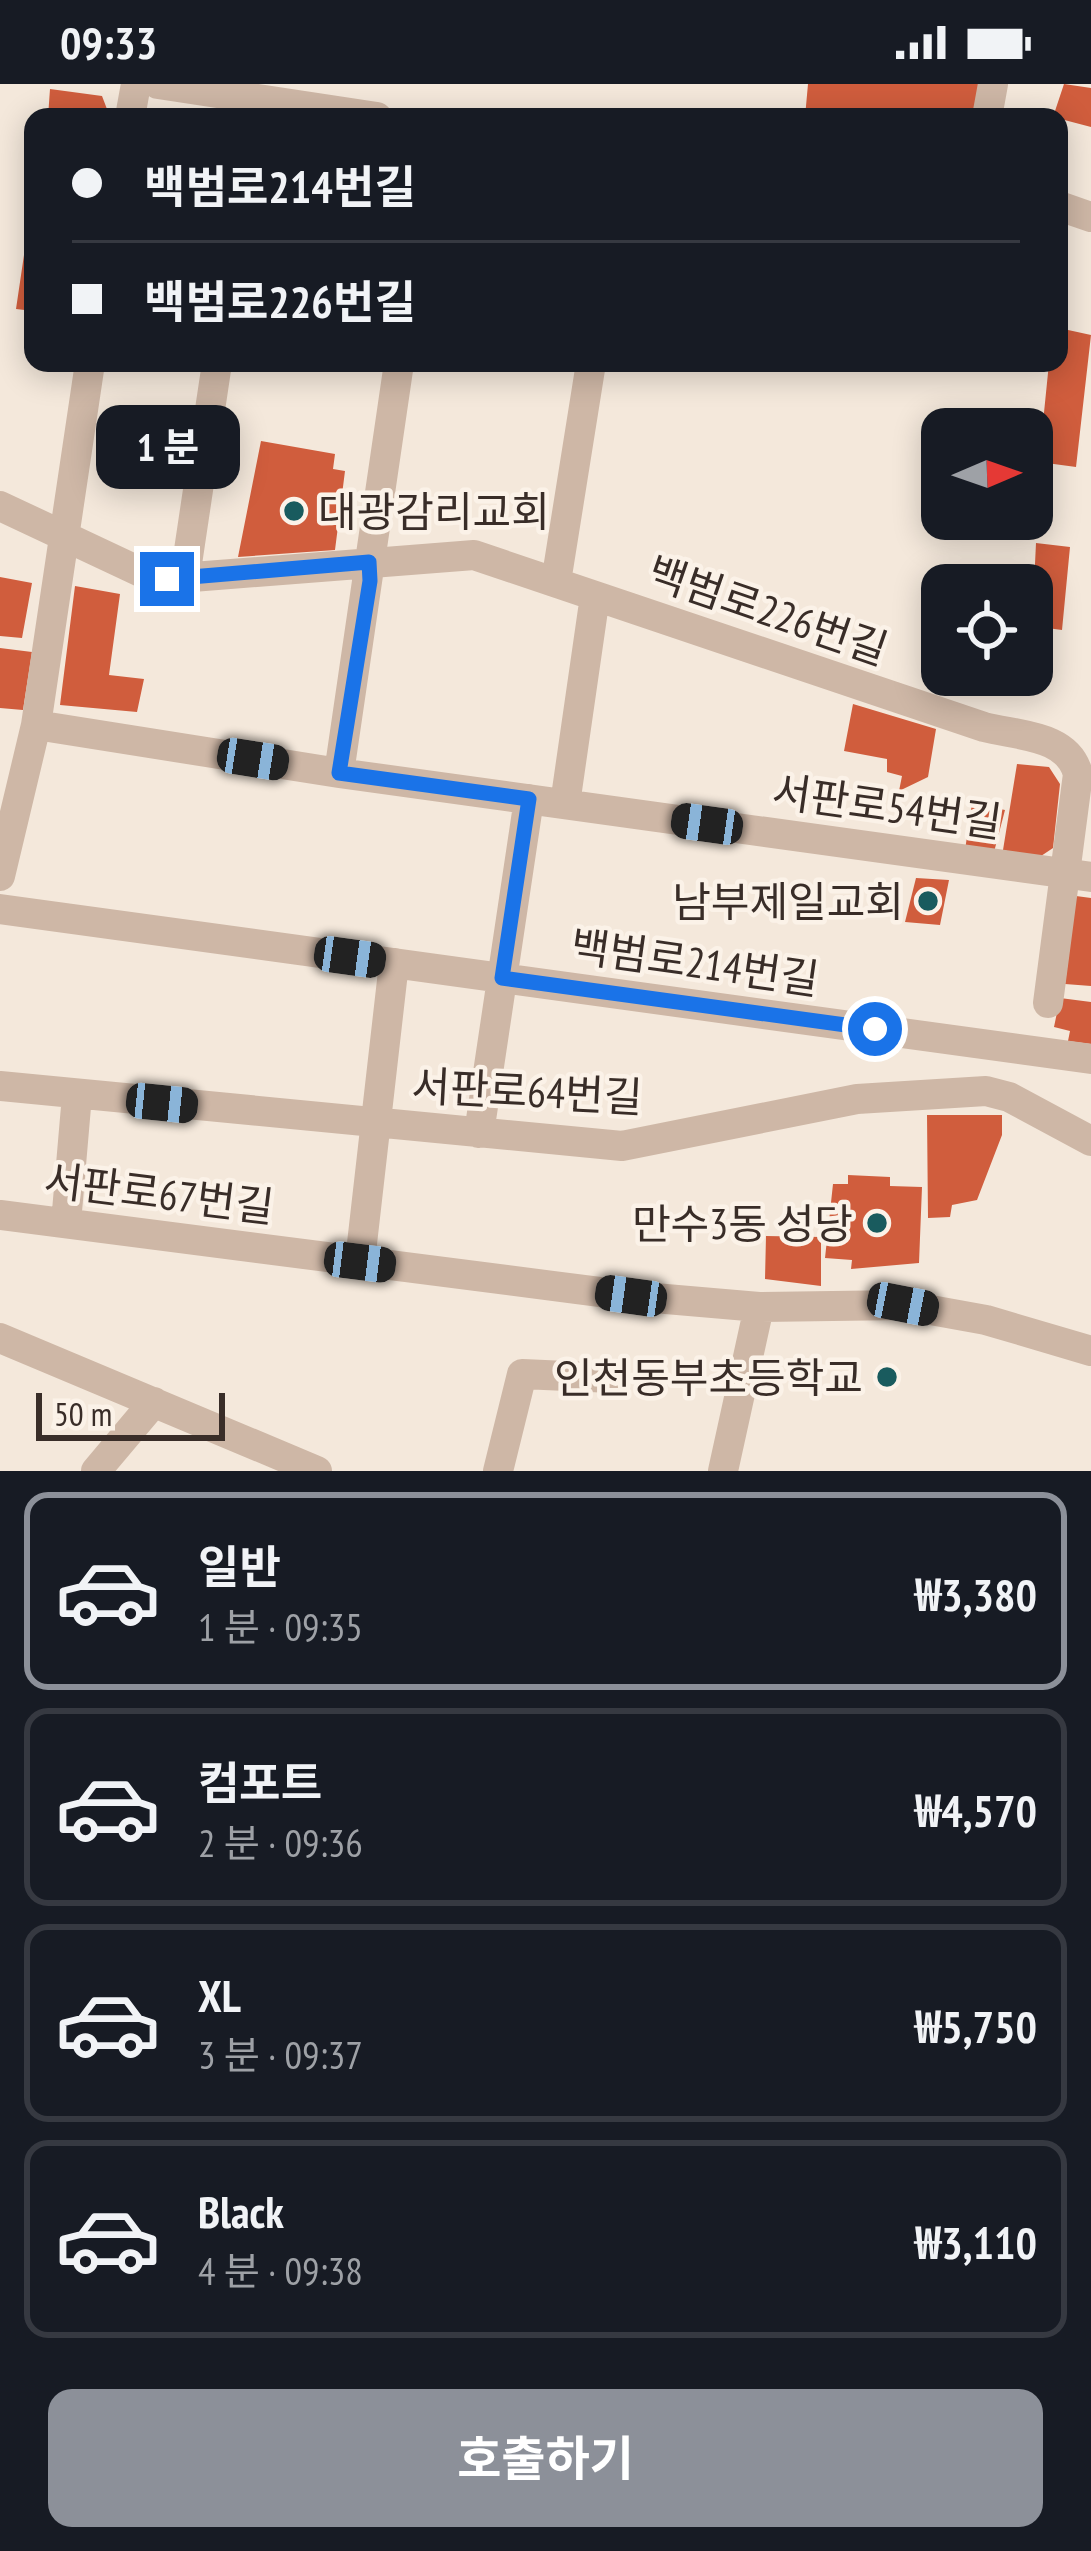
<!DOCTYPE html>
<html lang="ko">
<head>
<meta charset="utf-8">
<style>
  body { margin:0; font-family:"PT Sans Narrow","Noto Sans KR",sans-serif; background:#20242c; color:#f1f3f6; height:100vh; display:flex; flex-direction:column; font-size:45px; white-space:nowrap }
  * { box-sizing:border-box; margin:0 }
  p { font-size:39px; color:#9ea1a6 }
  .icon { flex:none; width:66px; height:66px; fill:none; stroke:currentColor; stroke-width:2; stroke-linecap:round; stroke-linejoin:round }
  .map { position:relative; height:1387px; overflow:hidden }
  .side { display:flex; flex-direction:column; background:#171b24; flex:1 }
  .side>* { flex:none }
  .banner { position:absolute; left:24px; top:24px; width:1044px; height:264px; border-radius:24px; box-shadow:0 6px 30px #0003; display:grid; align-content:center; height:264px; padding:0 48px; background:#171b24 }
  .needle { width:78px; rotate:88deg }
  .fabs { position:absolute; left:921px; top:324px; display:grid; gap:24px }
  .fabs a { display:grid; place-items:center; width:132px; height:132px; border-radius:24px; background:#171b24; box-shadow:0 6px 30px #0003; font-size:60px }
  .scale { position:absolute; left:36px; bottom:30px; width:189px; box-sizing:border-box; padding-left:12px; border:6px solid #392d28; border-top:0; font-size:33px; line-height:42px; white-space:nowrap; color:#392d28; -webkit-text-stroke:9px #fbf2e8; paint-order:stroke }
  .end { position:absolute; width:54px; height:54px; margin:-27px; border:15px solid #1a73e8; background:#fff; box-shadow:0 0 0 6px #fff }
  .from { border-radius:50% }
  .bubble { position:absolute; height:84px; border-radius:24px; background:#171b24; box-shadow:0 6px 30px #0003; font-size:39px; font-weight:700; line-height:84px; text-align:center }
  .car { position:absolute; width:36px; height:72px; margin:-36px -18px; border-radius:15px; box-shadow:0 0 9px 3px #0007; background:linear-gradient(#222 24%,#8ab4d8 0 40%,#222 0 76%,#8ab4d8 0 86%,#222 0) }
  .banner b { display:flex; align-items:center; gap:42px; height:114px; font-size:45px }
  .banner b+b { border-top:3px solid #363941 }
  .banner i { width:30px; height:30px; background:#f1f3f6 }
  ul { padding:21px 0 0; list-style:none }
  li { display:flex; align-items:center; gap:36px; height:198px; margin:0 24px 18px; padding:0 24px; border:6px solid #363941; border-radius:24px }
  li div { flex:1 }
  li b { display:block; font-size:45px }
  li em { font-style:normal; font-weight:700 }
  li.current { border-color:#8c9099 }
  li>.icon { width:108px; height:108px; stroke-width:1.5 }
  .primary-button { display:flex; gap:24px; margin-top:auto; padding:24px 48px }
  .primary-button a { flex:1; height:138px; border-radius:24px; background:#8c9099; color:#fff; font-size:48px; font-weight:700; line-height:138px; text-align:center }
  .status { display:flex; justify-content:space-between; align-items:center; height:84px; padding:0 60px; background:#171b24; direction:ltr }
  .status svg { height:33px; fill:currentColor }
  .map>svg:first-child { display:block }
</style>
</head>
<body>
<div class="status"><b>09:33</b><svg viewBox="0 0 49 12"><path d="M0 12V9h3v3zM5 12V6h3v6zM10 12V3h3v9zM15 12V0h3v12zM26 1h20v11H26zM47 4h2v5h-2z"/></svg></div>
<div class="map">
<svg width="1091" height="1387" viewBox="0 0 1091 1387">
  <rect width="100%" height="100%" fill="#f4e8db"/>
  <path fill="#d05d3d" d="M808 0H993L987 33H805Z
    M1064 0 1091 4V43L1053 33Z
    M50 5 102 12 110 33H48Z
    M24 171 33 173V227L16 225Z
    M1059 244 1091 251 1076 383 1039 378 1049 279H1059Z
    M261 357 335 370 333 385 345 387 335 466 238 473Z
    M1036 459 1070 463 1062 546 1032 542Z
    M0 493 32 499 22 554 0 552Z
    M75 502 120 510 109 591 144 595 137 628 60 621Z
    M0 564 32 568 23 626 0 624Z
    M853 620 936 645 928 693 899 707 902 692 887 688V675L844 667Z
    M1017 680 1049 683 1060 700 1053 764 1038 774 1003 766Z
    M972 719 1005 726 994 768 965 766Z
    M916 794 949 796 940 841 905 838Z
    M1076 812 1091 814V902L1065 900Z
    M1060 914 1091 918V960L1068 957 1070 947 1054 943Z
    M927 1031H1002V1051L977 1116 952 1121 950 1133 928 1134Z
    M848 1091 890 1093V1102L922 1103 919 1179 851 1185 852 1176 825 1174 833 1100H848Z
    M766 1152 821 1153V1202L765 1195Z"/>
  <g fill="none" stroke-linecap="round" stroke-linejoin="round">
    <path stroke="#ceb7a6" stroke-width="30" d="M158 0 377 33
      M130 33 136 0
      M987 33 993 0
      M1059 122 1091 133
      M0 422 149 492 167 495 474 471 984 643C1020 652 1068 651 1078 690L1048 919
      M185 493 217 279
      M556 498 591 279
      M36 641 339 689 1091 793
      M339 689 399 279
      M565 720 595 512
      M0 792 36 641 90 279
      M0 825 1091 975
      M0 1002 622 1062 857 1015 986 1007 1009 1013 1091 1057
      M479 1049 529 715
      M0 1131 631 1212 759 1223 903 1221 986 1236 1091 1267
      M66 1139 77 1011
      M360 1177 394 879
      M0 1254 317 1387
      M96 1387 154 1318
      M498 1387 522 1290 612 1294
      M723 1387 759 1223"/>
  </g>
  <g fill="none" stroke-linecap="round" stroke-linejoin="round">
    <path stroke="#1a73e8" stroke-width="15" d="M167 495 369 478 370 497 339 689 529 715 502 894 875 945"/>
  </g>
  <g fill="#195b5e" stroke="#fbf2e8" stroke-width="4.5">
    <circle cx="294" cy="427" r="12"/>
    <circle cx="928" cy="817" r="12"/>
    <circle cx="877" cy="1139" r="12"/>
    <circle cx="887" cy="1293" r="12"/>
  </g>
  <g text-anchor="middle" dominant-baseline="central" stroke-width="9" stroke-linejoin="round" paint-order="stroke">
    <g font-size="42" fill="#392d28" stroke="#fbf2e8" text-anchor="end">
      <text x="318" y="427" text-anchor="start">대광감리교회</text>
      <text x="904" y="817">남부제일교회</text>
      <text x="853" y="1139">만수3동 성당</text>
      <text x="863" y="1293">인천동부초등학교</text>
    </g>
    <g font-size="42" fill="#392d28" stroke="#fbf2e8">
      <text transform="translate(768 526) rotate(19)">백범로226번길</text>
      <text transform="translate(887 722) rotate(8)">서판로54번길</text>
      <text transform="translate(695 878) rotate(8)">백범로214번길</text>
      <text transform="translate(527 1007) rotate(3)">서판로64번길</text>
      <text transform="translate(159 1109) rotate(7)">서판로67번길</text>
    </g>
  </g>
</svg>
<div class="fabs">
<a><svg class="needle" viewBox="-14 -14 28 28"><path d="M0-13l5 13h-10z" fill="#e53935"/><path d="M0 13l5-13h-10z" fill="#9ea1a6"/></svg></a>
<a><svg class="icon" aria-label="locate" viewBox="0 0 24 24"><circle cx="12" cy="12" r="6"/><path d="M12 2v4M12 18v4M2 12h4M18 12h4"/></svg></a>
</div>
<div class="scale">50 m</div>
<i class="end from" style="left:875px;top:945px"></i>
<i class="end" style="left:167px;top:495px"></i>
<div class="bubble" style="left:96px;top:321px;width:144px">1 분</div>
<i class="car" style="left:253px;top:675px;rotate:99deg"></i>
<i class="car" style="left:707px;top:740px;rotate:278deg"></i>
<i class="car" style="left:350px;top:873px;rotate:98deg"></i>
<i class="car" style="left:162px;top:1019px;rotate:96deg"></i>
<i class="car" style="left:360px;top:1178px;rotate:97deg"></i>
<i class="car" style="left:631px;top:1212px;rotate:278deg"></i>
<i class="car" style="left:903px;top:1220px;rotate:101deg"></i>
<div class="banner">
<b><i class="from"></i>백범로214번길</b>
<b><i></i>백범로226번길</b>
</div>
</div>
<section class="side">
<ul>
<li class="current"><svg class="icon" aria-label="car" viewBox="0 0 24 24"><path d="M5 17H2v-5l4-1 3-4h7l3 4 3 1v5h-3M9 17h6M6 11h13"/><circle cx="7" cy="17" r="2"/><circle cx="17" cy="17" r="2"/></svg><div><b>일반</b><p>1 분 · 09:35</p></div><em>₩3,380</em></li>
<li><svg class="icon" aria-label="car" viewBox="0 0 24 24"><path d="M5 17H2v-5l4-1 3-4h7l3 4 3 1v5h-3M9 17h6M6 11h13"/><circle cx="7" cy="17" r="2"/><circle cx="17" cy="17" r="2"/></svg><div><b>컴포트</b><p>2 분 · 09:36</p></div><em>₩4,570</em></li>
<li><svg class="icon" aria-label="car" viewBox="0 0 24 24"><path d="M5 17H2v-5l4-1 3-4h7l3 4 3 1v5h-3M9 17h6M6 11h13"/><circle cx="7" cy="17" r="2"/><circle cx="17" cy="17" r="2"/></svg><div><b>XL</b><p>3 분 · 09:37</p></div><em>₩5,750</em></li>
<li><svg class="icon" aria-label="car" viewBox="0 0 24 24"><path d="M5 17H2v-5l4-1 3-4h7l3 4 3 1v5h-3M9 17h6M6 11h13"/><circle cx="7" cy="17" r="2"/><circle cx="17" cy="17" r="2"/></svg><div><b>Black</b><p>4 분 · 09:38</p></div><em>₩3,110</em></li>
</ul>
<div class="primary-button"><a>호출하기</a></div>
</section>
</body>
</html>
